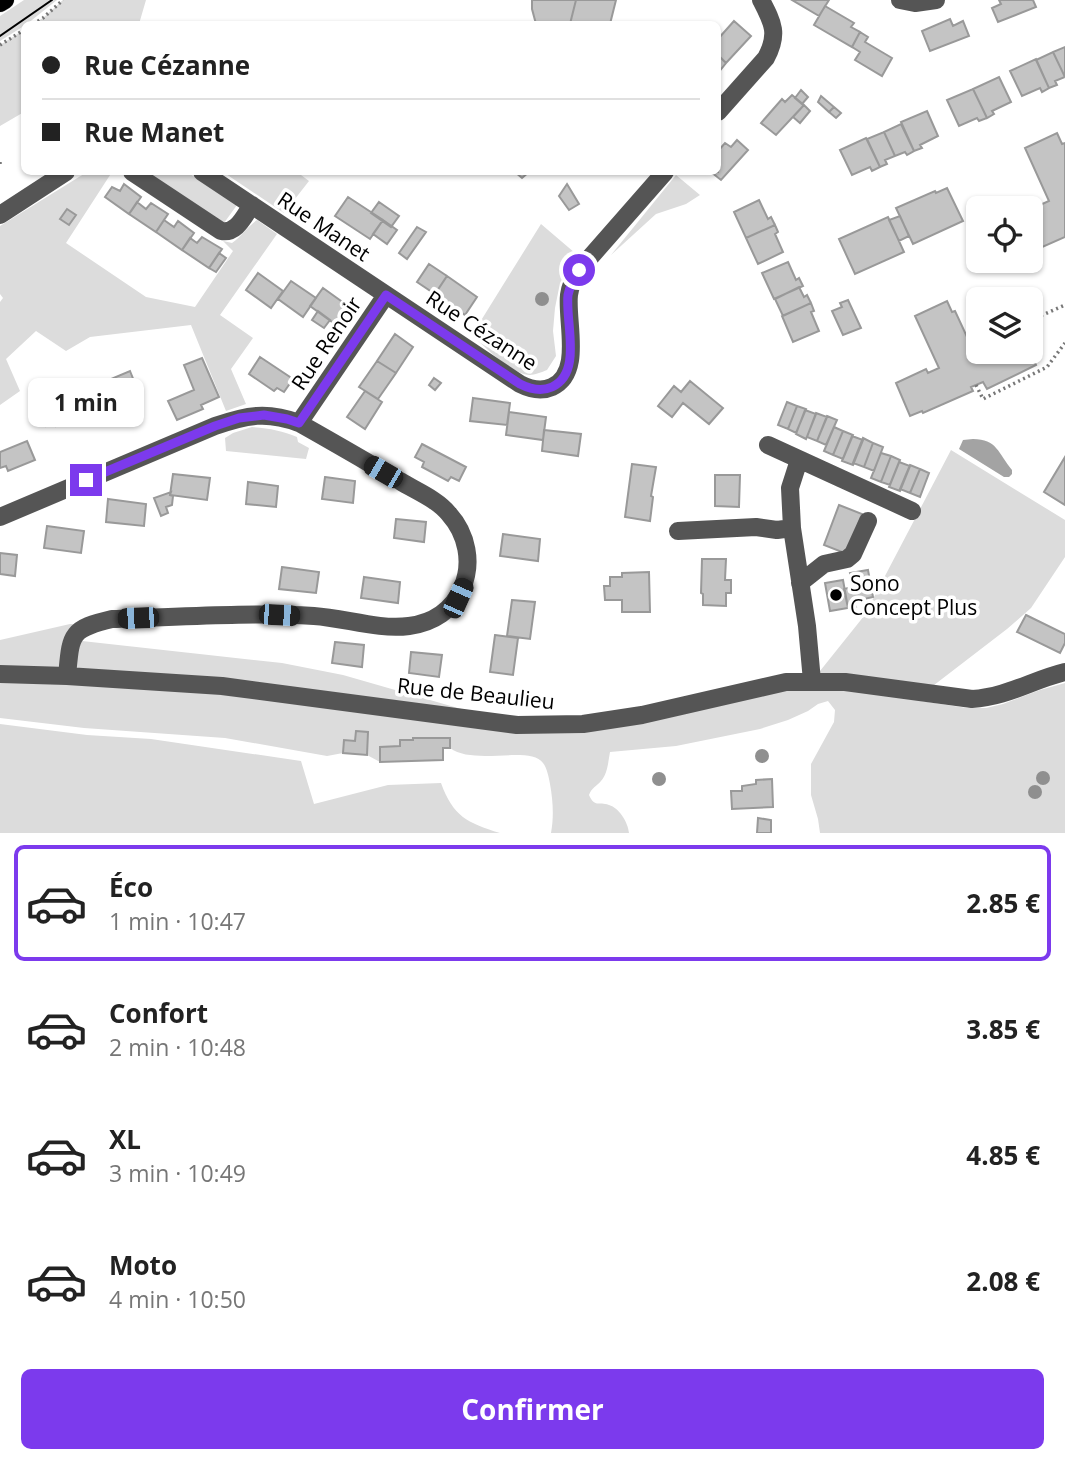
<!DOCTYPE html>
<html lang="fr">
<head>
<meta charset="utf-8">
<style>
  body { margin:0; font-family:"Open Sans",sans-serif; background:#f6f6f6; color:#222; height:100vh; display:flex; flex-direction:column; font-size:26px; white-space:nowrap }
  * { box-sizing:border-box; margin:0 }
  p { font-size:23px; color:#767676 }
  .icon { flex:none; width:38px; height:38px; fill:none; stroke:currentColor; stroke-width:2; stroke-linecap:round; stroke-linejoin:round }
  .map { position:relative; height:833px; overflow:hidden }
  .details { display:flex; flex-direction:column; background:#fff; flex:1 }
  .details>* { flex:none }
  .top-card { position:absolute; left:21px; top:21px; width:700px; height:154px; border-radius:10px; box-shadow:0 2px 5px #0004; display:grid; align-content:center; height:154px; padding:0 21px; background:#fff }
  .controls { position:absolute; left:966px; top:196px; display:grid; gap:14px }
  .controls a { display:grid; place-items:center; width:77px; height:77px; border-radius:10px; background:#fff; box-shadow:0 2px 5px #0004; font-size:35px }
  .end { position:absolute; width:32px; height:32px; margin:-16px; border:9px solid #7c3aed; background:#fff; box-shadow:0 0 0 4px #fff }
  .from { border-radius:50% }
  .bubble { position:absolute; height:49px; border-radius:10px; background:#fff; box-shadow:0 2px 5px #0004; font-size:23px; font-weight:700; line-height:49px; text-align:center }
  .car { position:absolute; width:21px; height:42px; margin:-21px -10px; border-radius:9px; box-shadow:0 0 5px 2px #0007; background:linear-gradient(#222 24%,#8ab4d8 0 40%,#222 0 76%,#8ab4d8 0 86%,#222 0) }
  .top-card b { display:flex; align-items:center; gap:24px; height:66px; font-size:26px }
  .top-card b+b { border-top:2px solid #e0e0e0 }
  .top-card i { width:18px; height:18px; background:#222 }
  ul { padding:12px 0 0; list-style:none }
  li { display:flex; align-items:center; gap:21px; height:116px; margin:0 14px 10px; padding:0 7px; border:4px solid transparent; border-radius:10px }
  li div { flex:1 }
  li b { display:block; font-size:26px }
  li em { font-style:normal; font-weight:700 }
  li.current { border-color:#7c3aed }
  li>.icon { width:63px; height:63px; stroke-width:1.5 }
  .cta { display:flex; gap:14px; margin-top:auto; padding:14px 21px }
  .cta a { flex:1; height:80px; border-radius:10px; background:#7c3aed; color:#fff; font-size:28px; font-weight:700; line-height:80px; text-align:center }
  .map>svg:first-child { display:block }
</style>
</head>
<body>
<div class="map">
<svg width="1065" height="833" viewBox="0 0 1065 833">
  <rect width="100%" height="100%" fill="#fff"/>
  <path fill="#dcdcdc" d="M24 0H57L27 24 0 41V16Z
    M63 0H146L139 24H33L43 18Z
    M24 30V112L0 126V45Z
    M87 172H112L66 243 146 297 195 307 233 251 223 241 232 243C242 236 247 227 257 220L277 234 220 315 253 338 231 369 246 404 226 411 191 325 90 337 66 351 36 331 6 359 20 391 0 405V302L3 298 0 294V226Z
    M146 172H187L237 205 224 223Z
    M223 172H297L309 181 284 213Z
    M676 175 700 195 686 204 656 214 611 255Z
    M541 224 575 253 560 283 555 308 553 331 556 356 547 370C542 372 534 375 530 375 511 374 485 347 472 335Z
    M252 427C269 428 283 431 297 437L298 442 309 448 306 459 226 451 225 438 233 433Z
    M951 450 1065 520V557L1031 608 1007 629 925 692 921 701 967 708H986L1003 704 1040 690 1065 683V833H820L818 819 811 795V764L834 722 835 710 828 701 818 704 808 711 788 720 760 729 676 746 610 752C608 762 608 773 601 781 596 787 592 787 589 795 595 808 598 801 609 805 619 808 628 822 629 833H551C554 816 553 801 550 784 549 778 547 768 543 763 530 745 474 766 450 748L449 738H414L413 740H401L400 746 381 747 380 762 367 755 368 732 356 731 355 741 344 740 343 753 327 756 225 738 84 728 0 718V640L70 624H90L73 640 282 663 343 675 517 725H552L812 681 864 616Z
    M0 724 87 735 151 739 301 761 314 804 388 785 441 783C453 816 467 823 500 833H0Z"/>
  <path fill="#a3a3a3" d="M973 439C997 439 998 453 1012 470V474L1009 477H1004L959 449 963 440Z"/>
  <path fill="#c4c4c4" stroke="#999" stroke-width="2" d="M532 0H576L570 24H536L532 9Z
    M576 0H616L610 24H570Z
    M792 0H829L819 16Z
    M999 0H1033L1036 7 998 22 992 8 1001 4Z
    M825 6 854 23 851 27 860 32 852 47 814 25Z
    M950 19 953 26 963 21 969 36 930 51 922 31Z
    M734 21 751 36 726 63 718 55V39Z
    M860 32 868 37 865 42 892 58 882 76 855 60 860 52 852 47Z
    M1065 47V77L1053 52Z
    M1053 52 1065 77 1055 81 1057 85 1049 88 1036 60Z
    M718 55 726 63 718 73Z
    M1036 59 1049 88 1042 92 1040 88 1022 96 1010 71Z
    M999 77 1011 102 992 111 994 114 987 118 973 89Z
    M973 89 987 118 979 121 977 118 959 126 947 100Z
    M801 90 808 97 802 104 795 98Z
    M792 95 804 105 776 135 761 123 782 99 785 102Z
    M821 96 834 107 829 112 818 102Z
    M804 105 810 111 800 123 793 117Z
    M834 107 841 113 836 118 829 112Z
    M927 111 938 136 920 145 922 148 914 151 901 122Z
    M901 124 914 151 907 155 905 152 895 156 884 132Z
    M884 132 895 156 885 160 887 164 880 167 867 139Z
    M1057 133 1062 144 1065 143V237L1031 252V209L1049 201 1025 148Z
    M866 138 880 167 872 171 870 167 852 175 840 150Z
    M737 140 748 150 721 180 711 172H718V151L725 143 731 147Z
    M515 172H529L522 178Z
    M124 184 141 197 129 214 105 197 112 187 120 191Z
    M567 184 579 204 569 210 559 196Z
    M947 188 963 221 913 244 896 208 935 191 936 193Z
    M348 197 383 220 370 239 335 216Z
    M759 200 768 219 771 217 775 225 746 238 734 212Z
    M137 202 146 209 151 203 168 214 156 232 129 214Z
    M379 202 399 216 391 227 371 213Z
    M67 209 76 215 69 225 60 219Z
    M900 216 909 236 899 241 889 220Z
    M888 217 904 252 855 274 839 239Z
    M164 220 174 227 178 221 194 233 182 250 156 232Z
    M383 220 397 230 387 244 373 234Z
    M775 225 778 232 775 234 783 252 758 264 746 238Z
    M417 227 426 232 407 259 399 253Z
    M202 237 222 249 209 268 182 250 190 238 197 243Z
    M219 253 226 258 216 272 209 268Z
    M788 262 796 280 799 278 803 286 774 299 762 273Z
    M429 264 447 276 435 294 417 282Z
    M258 273 283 291 271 308 246 290Z
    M447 276 477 297 465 315 435 294Z
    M291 281 316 298 303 317 278 299Z
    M799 287 804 297 807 295 811 303 783 316 775 299Z
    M323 288 348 306 335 324 310 306Z
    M848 300 861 328 843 335 832 311 842 307 840 303Z
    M947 301 952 312 955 311 974 352 978 350V352H1030L1036 365 987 389 983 382 971 387 973 391 923 413 922 411 910 416 896 383 926 369 928 373 939 368 915 316Z
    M811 303 814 311 811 312 819 331 793 342 782 316Z
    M318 311 330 320 324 328 312 320Z
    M395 334 413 347 396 373 377 361Z
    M260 357 293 379 284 392 277 388 274 391 249 374Z
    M202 358 219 397 201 405 203 409 177 420 168 401 194 390 184 365Z
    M377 361 396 373 378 399 359 387Z
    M130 371 138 391 109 403 108 400 99 404 92 387Z
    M434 378 441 383 435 390 429 385Z
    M690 381 723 408 709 424 683 403 672 417 658 406 674 386 681 392Z
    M58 391 61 400 49 405 45 396Z
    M365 391 382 402 365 429 347 417Z
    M77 394 85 414 56 426 54 422 46 426 39 410Z
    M473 398 510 403 507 425 470 421Z
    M787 402 797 406 788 429 778 425Z
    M797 406 806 409 796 433 788 429Z
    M805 410 816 414 806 439 796 434Z
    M509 412 546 417 543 440 506 435Z
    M816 413 827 417 817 441 807 437Z
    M827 416 837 420 826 445 817 441Z
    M834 427 843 431 833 455 824 451Z
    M544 430 581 434 578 456 542 451Z
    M843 431 853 435 843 459 833 455Z
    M852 436 863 440 853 465 842 461Z
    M863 438 873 443 864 467 853 463Z
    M27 441 35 460 8 471 6 466 0 468V452Z
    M873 443 883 447 874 471 864 467Z
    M422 444 466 467 459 481 451 477 448 481 422 467 424 462 415 457Z
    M881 453 891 456 881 482 871 478Z
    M891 456 900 460 890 485 881 482Z
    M1065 457V505L1044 492Z
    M899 462 910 466 900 491 889 487Z
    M632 464 656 467 651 496 653 497 650 521 625 517Z
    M910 465 920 469 910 493 900 489Z
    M920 469 929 473 920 497 910 493Z
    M173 474 210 478 207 500 170 495Z
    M715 475H740L739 507 715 506Z
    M325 477 355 481 353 503 322 499Z
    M248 482 278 486 276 507 246 504Z
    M171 492 170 495 173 496 172 505 166 507 168 513 161 516 154 498Z
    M108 499 146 504 144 526 106 522Z
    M839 505 862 514 847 554 824 545Z
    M396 519 426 522 424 542 394 538Z
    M47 526 84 531 81 553 44 548Z
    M503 534 540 539 538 561 500 556Z
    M0 553 17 555 15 576 0 574Z
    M702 559H726L725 580H731V593H726V606L703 605V594L701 593Z
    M282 567 319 572 316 593 279 589Z
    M868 570 873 597 855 601 856 607 848 608 844 589 853 587 850 573Z
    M649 572 650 612H622V600H605L604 586H610V577H622V573Z
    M364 577 400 582 398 603 361 598Z
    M843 580 848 608 830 611 825 583Z
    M512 600 535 602 530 639 507 636Z
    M1026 615 1065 634V643L1060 653 1017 632Z
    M495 635 518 638 513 675 490 672Z
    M335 642 364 645 362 667 332 663Z
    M411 652 442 655 439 677 409 673Z
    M356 731 368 732 367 755 343 753 344 740 355 741Z
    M413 738H450V748H443V760L380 762V747L400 746V740H413Z
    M772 779 773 807 732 809 731 791H742V786L756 784V780Z
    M758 818 771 820V833H757Z"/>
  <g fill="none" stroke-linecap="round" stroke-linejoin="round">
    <g stroke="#dbdbdb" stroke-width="19">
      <path id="major" d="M0 3 5 0"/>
    </g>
    <path stroke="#777" stroke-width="3.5" stroke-dasharray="2 3.5" stroke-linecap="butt" d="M33 24 43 18 63 0
      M0 45 24 30
      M0 162V165
      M1031 320 1065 305
      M972 347 978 344
      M976 385 983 399 1047 367 1065 343"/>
    <path stroke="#555" stroke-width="18" d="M900 0 915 3 936 0
      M718 112 766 58C779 34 773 23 761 0
      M132 172 221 231C237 234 244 216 252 205
      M202 172 520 384C530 389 541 392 552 387 583 373 566 322 569 295 570 286 574 278 579 270L665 172
      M0 215 66 172
      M768 445 912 511
      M799 460 790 488 792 528 807 626 812 681
      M0 517 215 426C247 415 267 411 299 423
      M678 531 756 527 777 530 792 528
      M800 583 824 564 847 559 853 554 868 521
      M0 674 67 676 222 686 517 725 583 724 642 715 786 682H845L972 699C1007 697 1032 680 1065 672
      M67 676C71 635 69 629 112 619 179 617 247 612 314 616 345 618 378 630 409 626 433 623 453 610 462 588 473 563 467 534 449 514 437 499 416 491 400 481 367 462 333 442 299 423L386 295"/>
    <use href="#major" stroke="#000" stroke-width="18"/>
    <path stroke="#000" stroke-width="2" d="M0 36 52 0"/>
  </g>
  <g fill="#8f8f8f">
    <circle cx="542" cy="299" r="7"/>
    <circle cx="762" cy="756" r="7"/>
    <circle cx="1043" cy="778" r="7"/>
    <circle cx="659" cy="779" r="7"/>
    <circle cx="1035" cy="792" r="7"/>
  </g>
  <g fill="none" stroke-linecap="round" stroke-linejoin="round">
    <path stroke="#7c3aed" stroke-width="9" d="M86 480 215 426 239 418 264 415 287 419 299 423 386 295 520 384C530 389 541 392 552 387 583 373 565 322 568 295 570 286 574 278 579 270"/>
  </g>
  <circle fill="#000" stroke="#fff" stroke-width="2.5" cx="836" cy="595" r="7"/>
  <g text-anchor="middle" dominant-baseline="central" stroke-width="7" stroke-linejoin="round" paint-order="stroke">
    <g font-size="21" fill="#000" stroke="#fff">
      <text transform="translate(324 226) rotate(34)">Rue Manet</text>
      <text transform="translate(482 330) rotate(33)">Rue Cézanne</text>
      <text transform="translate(326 343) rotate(-56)">Rue Renoir</text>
      <text transform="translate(476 693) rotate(6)">Rue de Beaulieu</text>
    </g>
    <g font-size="21" fill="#000" stroke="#fff" text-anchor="start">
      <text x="850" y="583">Sono<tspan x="850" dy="24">Concept Plus</tspan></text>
    </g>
  </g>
</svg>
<div class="controls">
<a><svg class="icon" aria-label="locate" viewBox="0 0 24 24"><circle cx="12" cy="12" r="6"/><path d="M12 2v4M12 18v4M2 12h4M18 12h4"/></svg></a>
<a><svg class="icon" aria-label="layers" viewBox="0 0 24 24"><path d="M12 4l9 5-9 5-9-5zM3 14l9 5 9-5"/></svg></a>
</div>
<i class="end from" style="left:579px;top:270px"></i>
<i class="end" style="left:86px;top:480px"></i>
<div class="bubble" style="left:28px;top:378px;width:116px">1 min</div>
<i class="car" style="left:383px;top:472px;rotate:300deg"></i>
<i class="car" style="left:458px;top:598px;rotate:24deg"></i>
<i class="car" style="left:279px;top:615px;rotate:93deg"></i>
<i class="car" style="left:138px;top:618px;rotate:268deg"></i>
<div class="top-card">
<b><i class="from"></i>Rue Cézanne</b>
<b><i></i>Rue Manet</b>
</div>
</div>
<section class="details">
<ul>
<li class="current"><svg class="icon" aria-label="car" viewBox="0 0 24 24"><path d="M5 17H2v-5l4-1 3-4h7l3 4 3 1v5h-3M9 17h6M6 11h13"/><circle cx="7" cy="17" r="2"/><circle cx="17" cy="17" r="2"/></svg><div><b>Éco</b><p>1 min · 10:47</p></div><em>2.85 €</em></li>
<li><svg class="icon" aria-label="car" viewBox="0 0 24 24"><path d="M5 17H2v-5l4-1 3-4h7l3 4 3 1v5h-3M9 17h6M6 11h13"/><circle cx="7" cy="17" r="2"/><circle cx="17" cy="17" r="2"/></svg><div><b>Confort</b><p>2 min · 10:48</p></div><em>3.85 €</em></li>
<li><svg class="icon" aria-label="car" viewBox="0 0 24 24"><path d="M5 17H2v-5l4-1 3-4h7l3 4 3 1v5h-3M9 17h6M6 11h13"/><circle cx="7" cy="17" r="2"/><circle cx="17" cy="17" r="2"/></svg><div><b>XL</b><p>3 min · 10:49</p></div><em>4.85 €</em></li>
<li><svg class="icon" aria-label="car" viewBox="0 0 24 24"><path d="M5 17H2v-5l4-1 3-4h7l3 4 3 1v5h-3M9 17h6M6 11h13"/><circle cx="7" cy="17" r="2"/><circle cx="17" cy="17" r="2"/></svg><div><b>Moto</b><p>4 min · 10:50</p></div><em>2.08 €</em></li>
</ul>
<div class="cta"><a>Confirmer</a></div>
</section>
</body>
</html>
